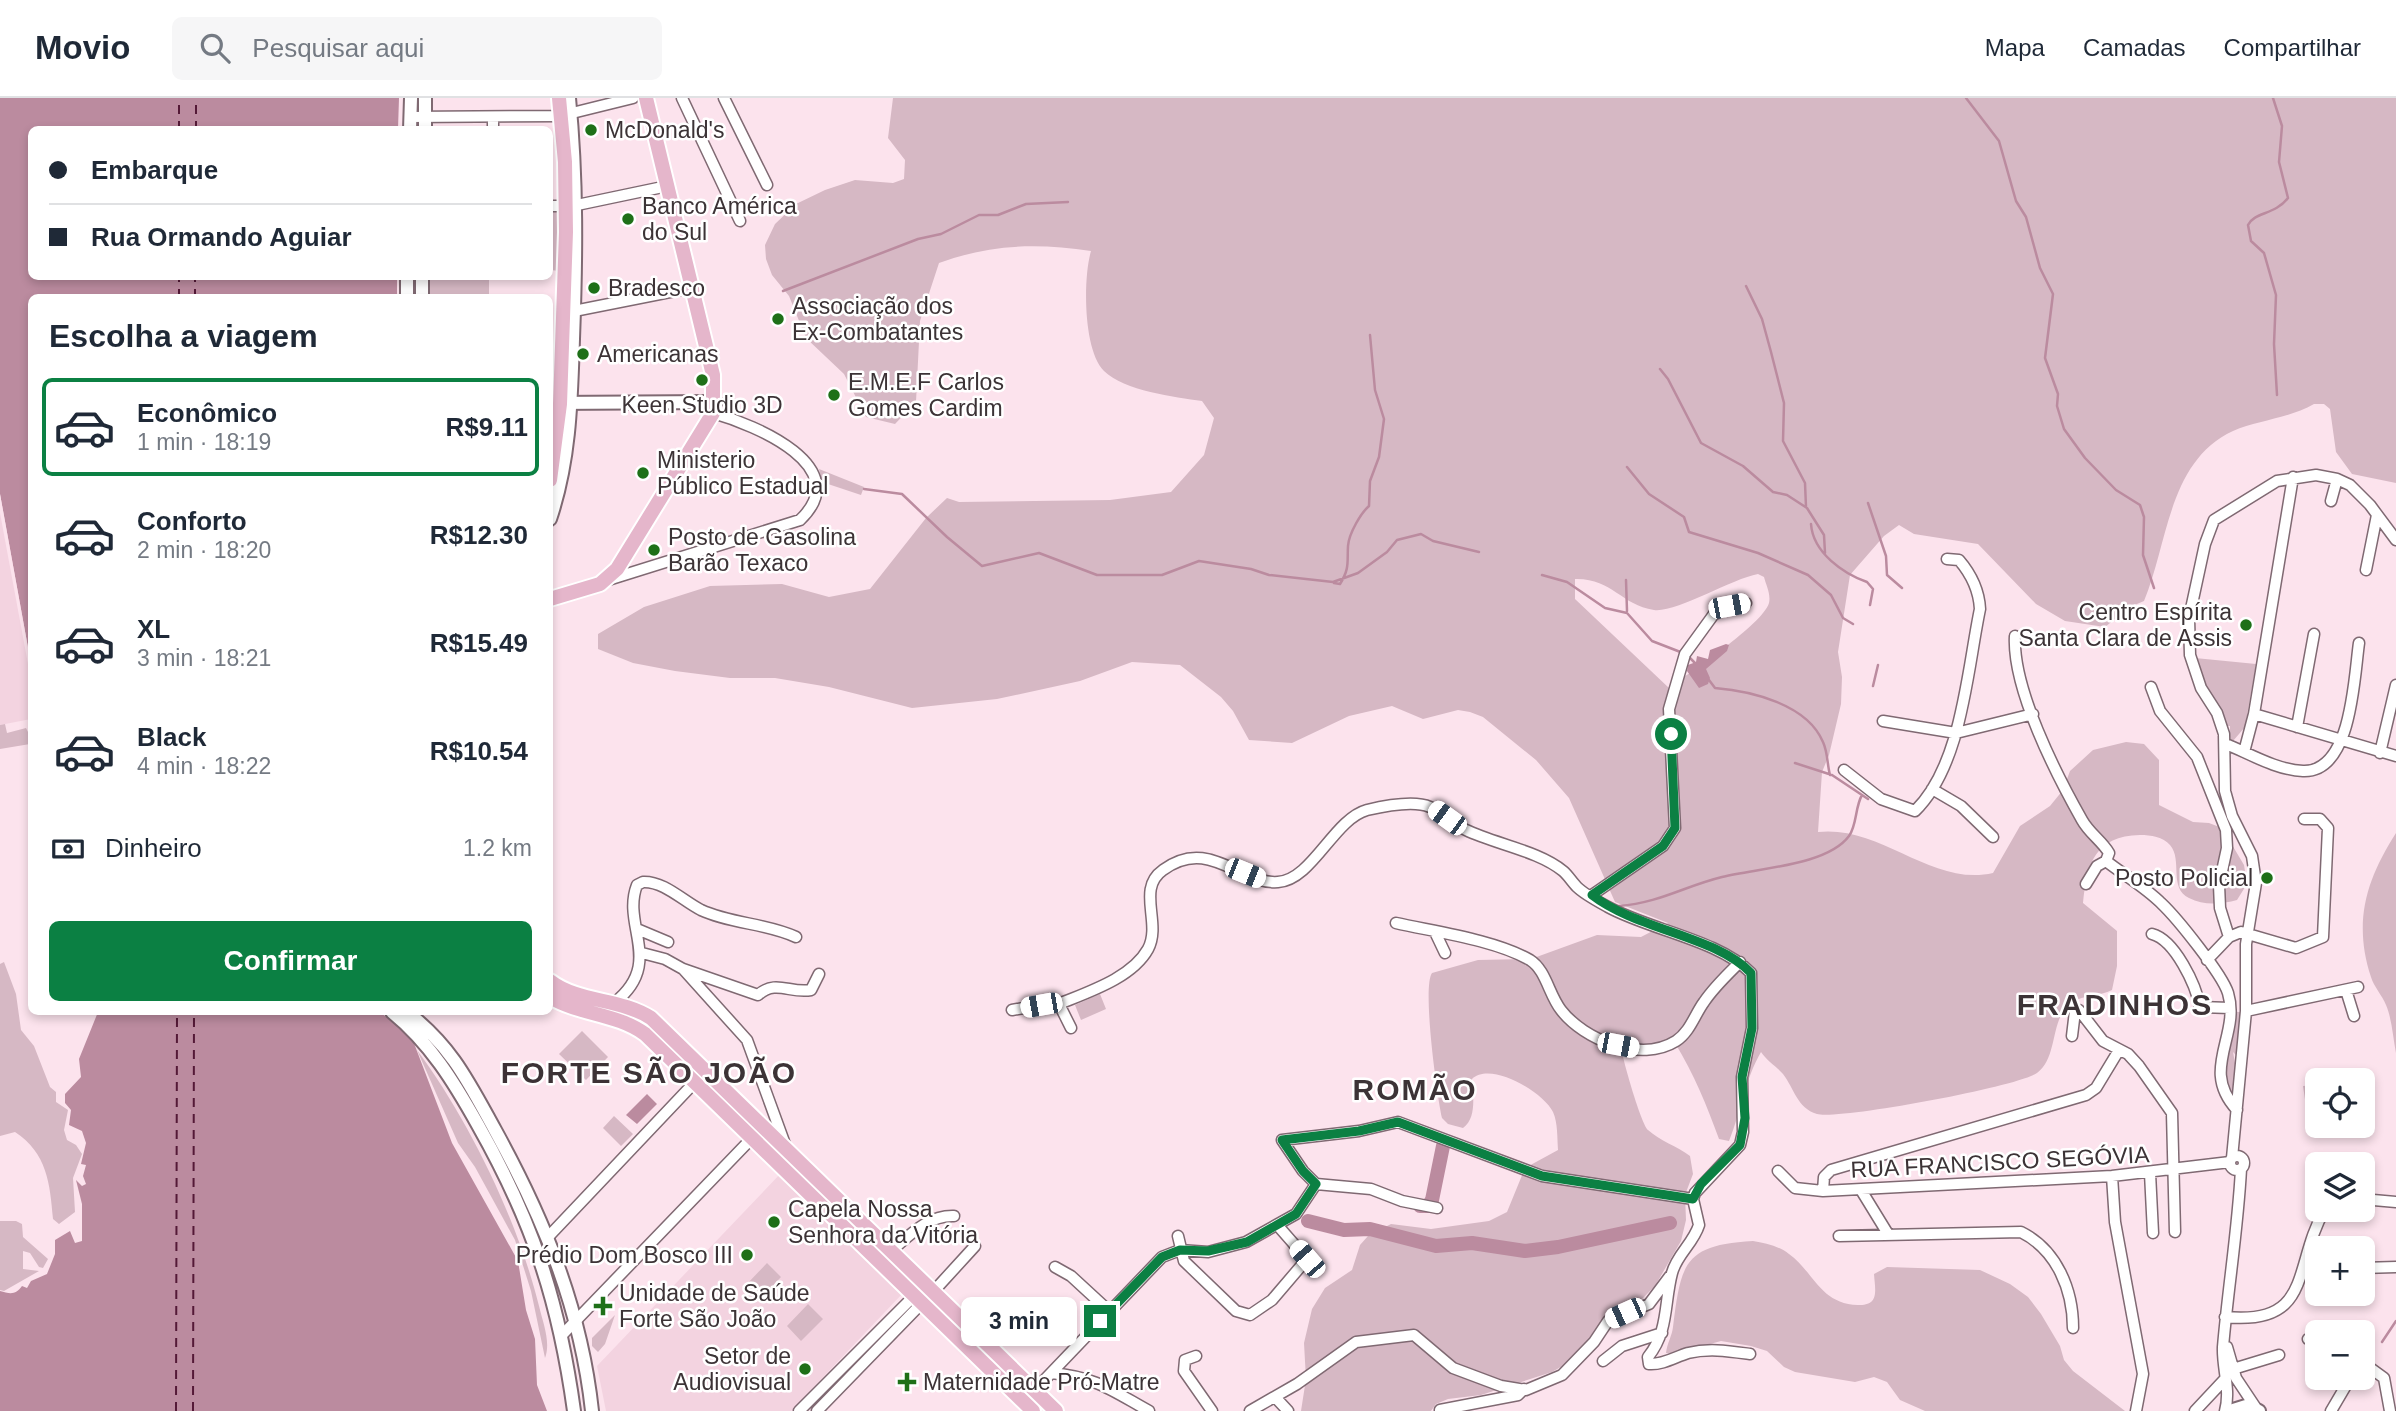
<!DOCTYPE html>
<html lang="pt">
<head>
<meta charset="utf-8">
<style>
  body { margin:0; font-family:Arial,sans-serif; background:#f6f6f7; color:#1f2937; height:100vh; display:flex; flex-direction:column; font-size:26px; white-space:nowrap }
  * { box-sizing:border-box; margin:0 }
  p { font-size:23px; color:#747a83 }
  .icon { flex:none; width:38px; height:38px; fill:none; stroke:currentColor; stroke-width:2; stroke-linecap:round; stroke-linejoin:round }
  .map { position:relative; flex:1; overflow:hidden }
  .details { position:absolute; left:28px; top:196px; width:525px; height:721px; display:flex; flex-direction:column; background:#fff; border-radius:10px; box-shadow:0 4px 10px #0003 }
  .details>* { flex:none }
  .hud { position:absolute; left:28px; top:28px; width:525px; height:154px; border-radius:10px; box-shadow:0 4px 10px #0003; display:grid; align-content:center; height:154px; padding:0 21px; background:#fff }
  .tools { position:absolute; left:2305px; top:970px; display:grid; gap:14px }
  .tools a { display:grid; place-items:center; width:70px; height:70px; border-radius:10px; background:#fff; box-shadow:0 4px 10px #0003; font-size:35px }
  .end { position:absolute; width:32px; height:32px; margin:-16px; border:9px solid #0b8043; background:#fff; box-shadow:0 0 0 4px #fff }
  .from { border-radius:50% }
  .bubble { position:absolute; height:49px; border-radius:10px; background:#fff; box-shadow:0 4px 10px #0003; font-size:23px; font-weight:600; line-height:49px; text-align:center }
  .car { position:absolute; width:21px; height:42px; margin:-21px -10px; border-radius:9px; box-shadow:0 0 5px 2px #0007; background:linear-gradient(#fff 24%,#345 0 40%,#fff 0 76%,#345 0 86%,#fff 0) }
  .hud b { display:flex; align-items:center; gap:24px; height:66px; font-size:26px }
  .hud b+b { border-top:2px solid #e0e1e3 }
  .hud i { width:18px; height:18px; background:#1f2937 }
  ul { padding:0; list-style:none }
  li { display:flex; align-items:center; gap:21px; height:98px; margin:0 14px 10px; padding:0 7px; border:4px solid transparent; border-radius:10px }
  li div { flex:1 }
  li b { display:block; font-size:26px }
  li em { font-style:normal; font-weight:600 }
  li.selected { border-color:#0b8043 }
  li>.icon { width:63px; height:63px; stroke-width:1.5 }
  h2 { padding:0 21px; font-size:32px; line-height:84px }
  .pay { display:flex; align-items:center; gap:18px; height:77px; padding:0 21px; font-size:26px }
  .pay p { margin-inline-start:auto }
  .action { display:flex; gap:14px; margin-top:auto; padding:14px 21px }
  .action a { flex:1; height:80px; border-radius:10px; background:#0b8043; color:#fff; font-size:28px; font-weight:600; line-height:80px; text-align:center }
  header { display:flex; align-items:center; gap:42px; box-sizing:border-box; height:98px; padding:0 35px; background:#fff; border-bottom:2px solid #e0e1e3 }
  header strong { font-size:33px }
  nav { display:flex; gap:38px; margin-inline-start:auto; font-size:24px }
  .search { width:490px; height:63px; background:#f6f6f7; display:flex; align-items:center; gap:18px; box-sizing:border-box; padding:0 24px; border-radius:10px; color:#747a83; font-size:26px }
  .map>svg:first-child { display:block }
</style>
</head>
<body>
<header>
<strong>Movio</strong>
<div class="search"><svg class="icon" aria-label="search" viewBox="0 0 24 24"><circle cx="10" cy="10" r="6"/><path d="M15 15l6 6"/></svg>Pesquisar aqui</div>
<nav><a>Mapa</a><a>Camadas</a><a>Compartilhar</a></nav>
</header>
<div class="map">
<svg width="2396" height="1313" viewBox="0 0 2396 1313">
  <rect width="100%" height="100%" fill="#fce3ed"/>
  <path fill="#f3d3e0" d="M0 396 32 566 31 621 0 627Z
    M782 1074 903 1195 791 1313H606L597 1268Z"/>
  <path fill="#d6b8c4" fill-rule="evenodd" d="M893 0H2396V385L2352 376 2336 354 2330 311 2324 306H2314C2290 320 2259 322 2233 333 2168 363 2168 446 2144 503L2130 509 2105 529 2065 523 2036 506 1978 446 1914 436 1899 427 1884 438 1850 477 1838 554 1842 579 1841 606 1829 657 1822 674 1818 734C1881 727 1932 789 1993 775L2020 728 2050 708 2063 692 2070 673 2093 652 2126 644 2144 646 2159 662V707L2193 724 2209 725 2222 730 2244 767 2247 786 2237 802C2222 806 2204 808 2189 800 2168 790 2183 762 2170 747 2163 739 2151 737 2140 737 2095 738 2087 765 2083 805L2117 833V868L2112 892C2100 898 2084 897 2072 904 2049 920 2059 959 2037 975 2017 989 1838 1022 1817 1016 1797 1010 1794 990 1783 976 1776 968 1767 963 1761 954 1745 981 1741 1014 1729 1043L1719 1041C1707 1008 1694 976 1675 945L1621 949C1623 963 1641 1025 1648 1032 1660 1043 1677 1048 1690 1058L1693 1076 1685 1097 1686 1122 1681 1143 1655 1188 1637 1206 1617 1216 1573 1262 1552 1274 1481 1297 1448 1301 1436 1306 1431 1313H1301L1306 1281 1304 1245 1312 1211 1325 1190 1352 1172 1360 1147 1368 1138 1391 1126 1431 1131 1489 1123 1507 1114 1525 1070 1558 1052C1557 1040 1558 1025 1553 1014 1543 994 1491 963 1472 981 1473 997 1477 1020 1463 1030L1448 1026 1442 1020C1437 998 1422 889 1432 875L1478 862 1531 861 1597 837 1641 839 1668 825 1615 804 1569 700 1536 662 1483 619 1470 614 1458 612 1423 621 1392 608 1349 618 1292 645 1249 642 1233 613 1221 599 1180 567 1132 564 1080 583 997 601 912 610 829 589 775 580H730L675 573 633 565 598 551V536L644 509 710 488 782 486 829 499 870 491 926 420 947 400 959 404 1110 402 1171 394 1204 357 1214 320 1202 303C1175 299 1124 293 1104 273 1083 252 1083 180 1091 153 1037 145 991 146 939 165L920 223 916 304 895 326 866 319 844 276 806 240 789 198 772 177 766 161 765 147 775 126 796 106 825 92 855 82 893 85 904 81 905 62 888 40ZM1758 476 1764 479C1766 487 1771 496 1769 505 1762 527 1690 574 1669 590L1575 501V481C1612 480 1621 507 1654 512 1676 515 1731 481 1758 476Z
    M550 111H560V173L550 172Z
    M424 179H489V199H430Z
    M819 371 864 389 861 397 822 384Z
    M2195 560 2256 566 2245 629 2233 643 2230 642V628H2226L2206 592Z
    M5 626 7 635 26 630 31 640 30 646 0 651V627Z
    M2396 735V955C2393 940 2392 921 2386 907 2382 897 2374 889 2371 879 2353 824 2366 782 2396 735Z
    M4 864 16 896 21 932 34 948 50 989 56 994V1004L68 1012 64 1032 67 1042 76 1047 82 1056 73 1080 75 1114 59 1126 53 1121C50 1085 47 1055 15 1034L0 1038V866Z
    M1100 896 1106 911 1081 922 1075 907Z
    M2237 914H2241L2238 959 2233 954 2236 970 2233 1002 2222 973Z
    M582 933 608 959 586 982 559 956Z
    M417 952C469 1022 518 1123 539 1208 543 1225 551 1244 545 1260L531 1193 515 1142 475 1069 458 1045Z
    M2316 987 2317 1014 2307 1015 2303 988Z
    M614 1018 633 1036 621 1048 603 1030Z
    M0 1123H16L22 1126 23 1139 48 1161 43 1170 39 1169 30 1155 23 1153V1171L39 1173 4 1193 0 1192Z
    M1753 1143C1765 1145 1779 1148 1789 1156 1814 1174 1820 1206 1858 1207 1880 1208 1875 1192 1874 1176L1887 1169 1980 1172 2010 1186 2028 1199 2041 1216 2060 1248 2064 1262 2073 1273 2125 1313H1925L1900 1302 1887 1284 1874 1279 1855 1284 1795 1274 1784 1269 1767 1253 1751 1248 1721 1243 1673 1256 1666 1255C1667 1245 1672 1238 1673 1229 1681 1165 1684 1147 1753 1143Z
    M767 1165 781 1179 760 1201 746 1187Z
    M808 1206 823 1221 801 1243 787 1228Z
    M615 1217 605 1246 598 1254 592 1248V1240Z"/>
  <path fill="#bb8b9f" d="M0 0H399L398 31 32 32V178L397 179V199L32 200 31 566 0 396Z
    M1726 546 1729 547 1727 553 1706 571 1710 580 1708 586 1699 590 1687 573 1688 567 1696 564 1697 558 1708 561 1710 552Z
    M98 914H380L412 940 452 1045 518 1163 526 1212 535 1241 537 1287 547 1313H0V1193C10 1196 16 1197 22 1188L27 1190 31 1183 47 1176 55 1156V1142L70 1133 75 1145 82 1143V1106L76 1082 82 1088 86 1086 83 1078 86 1067 81 1066 86 1045 82 1033 69 1027 71 1012 65 1005V996L81 979 79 961Z
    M647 996 657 1006 637 1026 626 1017Z"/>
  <path fill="#fce3ed" d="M0 396 31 566 32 569 28 566 0 415Z"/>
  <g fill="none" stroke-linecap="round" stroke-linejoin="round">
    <path stroke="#bb8b9f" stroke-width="2.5" d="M1966 0 1999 43 2016 103 2026 119 2040 170 2053 196 2045 260 2058 296 2057 308 2064 331 2085 360 2116 392 2140 407 2144 419 2143 457 2154 490
      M2273 0 2282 28 2279 64 2288 100C2275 117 2254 114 2248 127L2251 143 2264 155 2276 197 2274 246 2277 297
      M1746 188 1762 221 1771 254 1784 305 1783 343 1805 385 1806 409
      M783 193 918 141 941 136 979 117H998L1026 106 1068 104
      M1660 271 1668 281 1701 345 1743 368 1773 394 1787 397 1807 410 1824 437 1825 455
      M1627 369 1649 396 1684 419 1689 434 1758 455 1808 477 1831 497 1843 520 1853 526
      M864 391 902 396 947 439 982 468 1039 455 1097 477H1162L1199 463 1251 471 1269 477 1333 484 1358 475 1387 454 1397 442 1421 436 1433 443 1479 454
      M1868 405 1886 458 1887 477 1902 490
      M1811 426C1813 455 1844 476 1867 484L1873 491 1870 507
      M1542 477 1567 484 1605 510 1627 515 1652 543 1683 555
      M1626 482 1627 513
      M1334 485 1340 486C1350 470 1347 464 1348 448 1349 435 1361 415 1369 408L1370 383 1379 359 1384 321 1375 292 1370 237
      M1688 558 1695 565
      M1709 582 1715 590C1751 593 1807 606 1823 644 1828 655 1827 666 1830 677
      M1873 588 1878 567
      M1795 665 1832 677 1868 701
      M1619 808C1659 805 1685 788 1722 779 1756 770 1827 768 1849 738 1857 727 1855 709 1862 697
      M2382 1244 2396 1223"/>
    <path stroke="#bb8b9f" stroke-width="14" d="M1420 1108H1428L1432 1102 1443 1048
      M1308 1123 1344 1132 1370 1131 1436 1148 1472 1145 1525 1153 1558 1149 1670 1125"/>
    <path stroke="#541937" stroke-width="2" stroke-dasharray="9 7" stroke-linecap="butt" d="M179 32V0
      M196 32V0
      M179 200V178
      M195 200V178
      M176 1313 177 914
      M193 1313 194 914"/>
    <g stroke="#7f6972" stroke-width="13">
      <path id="minor" d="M682 0 740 123
        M724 0 767 87
        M410 19 560 18 633 0
        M493 32V19
        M577 107 658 90
        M550 108H566
        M574 213 680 192
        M2331 403 2337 381
        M2366 472 2377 417
        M608 482 800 422C856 369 756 327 713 315
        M2015 538C2012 590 2056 676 2082 722 2089 735 2102 743 2109 755L2106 763
        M2151 589 2160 613 2197 659 2226 732 2227 750 2219 787 2220 810 2229 839
        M2254 616 2396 658
        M1883 623 1956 635 2033 616
        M2297 629 2314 536
        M2226 646C2250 656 2277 672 2303 673 2352 675 2354 579 2359 545
        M2244 654 2254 616 2293 379
        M2380 655 2396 587
        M1844 672 1881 701 1915 713C1962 667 1967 573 1980 511 1979 492 1971 476 1959 462L1947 461
        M1932 691 1961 708 1993 739
        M2086 786 2097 768 2106 763C2124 777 2145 789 2161 805 2177 820 2222 876 2228 895 2241 938 2199 971 2237 1012
        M1592 797 1663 748 1675 730 1669 611 1685 556 1714 516 1746 505
        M1396 825C1436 834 1495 842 1530 862 1546 872 1549 897 1561 912 1584 942 1641 965 1676 943 1690 934 1695 916 1704 904 1714 889 1727 877 1740 864
        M637 831 668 844
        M1435 834 1445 855
        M2152 836C2175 842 2196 887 2200 909L2230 910
        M642 855 665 861 683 871 758 897C776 881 790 896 811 892L819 876
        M2207 862 2229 839 2241 834 2296 850 2323 839 2328 730 2320 721H2304
        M683 871 747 942 786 1049
        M2346 892 2354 918
        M614 905C665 865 621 828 637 787L643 784C664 783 683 803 701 812 731 826 766 825 796 839
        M1012 912 1052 905 1059 906
        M2246 913 2358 889
        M1071 930 1059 906C1088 894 1132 880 1148 851 1162 825 1136 791 1163 772 1209 738 1240 787 1278 784 1312 782 1334 721 1367 712 1384 708 1414 702 1430 709 1443 714 1453 726 1466 732 1495 746 1539 753 1563 773 1568 777 1572 784 1577 789 1584 796 1599 804 1608 809 1650 832 1719 842 1751 875L1752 930 1742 979 1743 1034 1740 1047 1695 1095 1693 1101 1699 1127C1693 1146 1677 1156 1672 1175 1664 1205 1669 1233 1648 1259L1649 1266C1663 1267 1675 1259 1688 1255 1709 1250 1728 1253 1750 1256
        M2072 938 2075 913 2079 912 2103 943 2128 956 2139 968 2172 1015 2175 1134
        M2230 1065a7 7 0 1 1 14 0a7 7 0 1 1-14 0Z
        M2232 1060 2246 913V846L2256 785 2252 758 2232 718 2225 693 2224 636 2217 615 2201 590 2190 557 2189 520 2205 446 2214 422 2277 383 2316 377 2337 381 2350 387 2370 407 2396 442
        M1778 1073 1795 1090 1823 1093 2112 1078 2230 1064
        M2150 1075 2153 1135
        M2112 1078 2115 1124 2143 1276 2136 1313
        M1861 1092 1888 1136
        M1823 1093 1824 1079 1831 1072 2086 997 2096 990 2119 952
        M2362 1101 2396 1104
        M1437 1110 1402 1103 1371 1091 1316 1086 1303 1073 1282 1042 1359 1033 1398 1024 1542 1078 1693 1101
        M549 1138 695 984
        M1178 1138 1184 1163 1236 1213 1250 1217 1272 1202 1307 1161 1279 1129
        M1839 1138 2021 1134C2057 1152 2073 1192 2073 1230
        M891 1153C910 1137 928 1117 954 1118
        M1055 1169 1071 1178 1109 1213
        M2362 1170 2396 1169
        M933 1194 975 1148
        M2225 1219C2314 1228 2292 1168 2325 1111
        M563 1236 753 1039
        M2308 1241 2317 1244
        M2227 1249 2236 1280 2256 1310
        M1196 1258 1185 1262 1184 1273 1212 1313
        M1603 1263 1622 1248 1662 1235
        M2362 1264 2384 1280 2390 1313
        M2233 1271 2279 1257
        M1051 1275C1096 1279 1111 1292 1149 1313
        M1031 1296 1162 1159 1180 1152 1208 1154 1246 1144 1296 1116 1316 1086
        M1275 1299 1288 1313
        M1440 1312 1518 1297 1524 1291
        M799 1313 914 1198
        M817 1313 922 1205
        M1250 1313 1297 1286 1356 1244 1414 1237 1453 1270 1501 1288 1526 1292 1562 1277 1594 1244 1608 1223 1649 1206 1670 1178
        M2195 1313 2225 1281
        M2225 1313C2231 1292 2222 1270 2223 1249 2228 1190 2238 1130 2241 1071
        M2331 1313 2351 1279"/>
    </g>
    <g stroke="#7f6972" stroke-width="16">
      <path id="tertiary" d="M550 421C570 362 571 303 573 241 576 160 577 81 569 0"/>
    </g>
    <g stroke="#7f6972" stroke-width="16">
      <path id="secondary" d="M425 0V32
        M410 32 411 0
        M422 178V200
        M407 200V178
        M550 305 716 304
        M392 914C430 945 454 984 478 1027 533 1124 559 1204 574 1313
        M407 914C452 949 468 983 495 1032 544 1121 581 1211 592 1313
        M2230 1313 2246 1308 2259 1313"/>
    </g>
    <g stroke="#fff" stroke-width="18">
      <path id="primary" d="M550 382 560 306 566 134 565 64 559 0
        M550 501 600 486 617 471 713 315V277L646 0
        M550 883C579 905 620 900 651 920L1056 1313
        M550 899C580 917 616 915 645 936L1033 1313"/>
    </g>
    <use href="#minor" stroke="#fff" stroke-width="10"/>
    <use href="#tertiary" stroke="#fff" stroke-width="12"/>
    <use href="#secondary" stroke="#fff" stroke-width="12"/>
    <use href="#primary" stroke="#e5b6cb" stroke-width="14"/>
  </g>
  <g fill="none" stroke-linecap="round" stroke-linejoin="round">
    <path stroke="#0b8043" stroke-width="9" d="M1100 1223 1162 1159 1180 1152 1208 1153 1247 1144 1296 1116 1316 1086 1303 1073 1282 1042 1359 1033 1398 1024 1542 1078 1693 1101 1701 1086 1740 1047 1745 1020 1742 979 1752 930 1751 875C1716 838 1637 832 1592 797L1663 748 1675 730 1671 636"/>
  </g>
  <g fill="#1e7018" stroke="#fff" stroke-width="2.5">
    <circle cx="591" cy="32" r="7"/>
    <circle cx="628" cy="121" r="7"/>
    <circle cx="594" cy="190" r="7"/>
    <circle cx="778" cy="221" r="7"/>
    <circle cx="583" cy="256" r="7"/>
    <circle cx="702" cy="282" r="7"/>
    <circle cx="834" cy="297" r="7"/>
    <circle cx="643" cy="375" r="7"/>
    <circle cx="654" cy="452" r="7"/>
    <circle cx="2246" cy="527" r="7"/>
    <circle cx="2267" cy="780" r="7"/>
    <circle cx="774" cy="1124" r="7"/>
    <circle cx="747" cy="1157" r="7"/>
    <path d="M599.5 1197.5h7v7h7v7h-7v7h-7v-7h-7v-7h7z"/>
    <circle cx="805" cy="1271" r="7"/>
    <path d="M903.5 1273.5h7v7h7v7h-7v7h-7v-7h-7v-7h7z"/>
  </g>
  <g text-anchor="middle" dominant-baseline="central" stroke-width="5" stroke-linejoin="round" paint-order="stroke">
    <g font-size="23" fill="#3c3336" stroke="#fff" text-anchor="start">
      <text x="605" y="32">McDonald's</text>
      <text x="642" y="108">Banco América<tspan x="642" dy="26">do Sul</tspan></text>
      <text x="608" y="190">Bradesco</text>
      <text x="792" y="208">Associação dos<tspan x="792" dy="26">Ex-Combatantes</tspan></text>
      <text x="597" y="256">Americanas</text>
      <text x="848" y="284">E.M.E.F Carlos<tspan x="848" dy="26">Gomes Cardim</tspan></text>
      <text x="702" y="307" text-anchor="middle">Keen Studio 3D</text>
      <text x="657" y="362">Ministerio<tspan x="657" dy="26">Público Estadual</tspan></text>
      <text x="668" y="439">Posto de Gasolina<tspan x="668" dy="26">Barão Texaco</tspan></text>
      <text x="2232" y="514" text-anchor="end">Centro Espírita<tspan x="2232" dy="26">Santa Clara de Assis</tspan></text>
      <text x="2253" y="780" text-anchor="end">Posto Policial</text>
      <text x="788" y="1111">Capela Nossa<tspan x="788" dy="26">Senhora da Vitória</tspan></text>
      <text x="733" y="1157" text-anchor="end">Prédio Dom Bosco III</text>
      <text x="619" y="1195">Unidade de Saúde<tspan x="619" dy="26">Forte São João</tspan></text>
      <text x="791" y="1258" text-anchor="end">Setor de<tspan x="791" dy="26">Audiovisual</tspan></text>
      <text x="923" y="1284">Maternidade Pró-Matre</text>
    </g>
    <g font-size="23" fill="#3c3336" stroke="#fff">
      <text transform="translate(2000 1064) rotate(-3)">RUA FRANCISCO SEGÓVIA</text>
    </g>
    <g font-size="30" font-weight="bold" letter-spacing="2" fill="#3c3336" stroke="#fff">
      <text x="2115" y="906">FRADINHOS</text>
      <text x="649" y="974">FORTE SÃO JOÃO</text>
      <text x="1415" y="991">ROMÃO</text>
    </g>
  </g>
</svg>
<div class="tools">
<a><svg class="icon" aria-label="locate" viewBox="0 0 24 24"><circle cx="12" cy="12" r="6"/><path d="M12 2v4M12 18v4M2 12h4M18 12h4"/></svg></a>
<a><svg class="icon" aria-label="layers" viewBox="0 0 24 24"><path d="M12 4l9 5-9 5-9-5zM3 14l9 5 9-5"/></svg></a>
<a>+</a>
<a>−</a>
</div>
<i class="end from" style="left:1671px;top:636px"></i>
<i class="end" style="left:1100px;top:1223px"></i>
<div class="bubble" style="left:961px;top:1199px;width:116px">3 min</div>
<i class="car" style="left:1729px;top:508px;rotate:79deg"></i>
<i class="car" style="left:1447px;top:720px;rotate:306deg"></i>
<i class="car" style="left:1245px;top:775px;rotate:112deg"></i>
<i class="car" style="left:1041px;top:907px;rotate:260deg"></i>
<i class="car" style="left:1618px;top:947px;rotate:101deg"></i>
<i class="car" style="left:1307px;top:1161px;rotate:319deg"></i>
<i class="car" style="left:1625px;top:1215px;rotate:246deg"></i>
<div class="hud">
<b><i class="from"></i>Embarque</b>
<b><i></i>Rua Ormando Aguiar</b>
</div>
<section class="details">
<h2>Escolha a viagem</h2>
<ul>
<li class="selected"><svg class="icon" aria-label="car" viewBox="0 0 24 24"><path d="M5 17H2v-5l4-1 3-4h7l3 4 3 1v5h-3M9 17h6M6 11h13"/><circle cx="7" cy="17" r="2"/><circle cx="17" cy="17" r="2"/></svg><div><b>Econômico</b><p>1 min · 18:19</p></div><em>R$9.11</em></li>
<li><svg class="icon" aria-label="car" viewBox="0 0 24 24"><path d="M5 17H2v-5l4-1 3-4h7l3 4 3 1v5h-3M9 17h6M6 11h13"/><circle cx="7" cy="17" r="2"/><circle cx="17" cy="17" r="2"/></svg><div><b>Conforto</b><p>2 min · 18:20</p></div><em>R$12.30</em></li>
<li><svg class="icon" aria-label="car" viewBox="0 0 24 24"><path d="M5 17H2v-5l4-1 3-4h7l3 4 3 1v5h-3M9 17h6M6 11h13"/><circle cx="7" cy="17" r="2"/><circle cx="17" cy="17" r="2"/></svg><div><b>XL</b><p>3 min · 18:21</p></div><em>R$15.49</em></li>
<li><svg class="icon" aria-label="car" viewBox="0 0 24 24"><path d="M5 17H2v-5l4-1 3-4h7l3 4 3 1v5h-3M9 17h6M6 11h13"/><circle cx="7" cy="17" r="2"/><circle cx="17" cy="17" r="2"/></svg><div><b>Black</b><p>4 min · 18:22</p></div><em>R$10.54</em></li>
</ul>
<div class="pay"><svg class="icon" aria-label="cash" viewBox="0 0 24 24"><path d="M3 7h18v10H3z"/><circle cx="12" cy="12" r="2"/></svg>Dinheiro<p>1.2 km</p></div>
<div class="action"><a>Confirmar</a></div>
</section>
</div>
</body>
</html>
